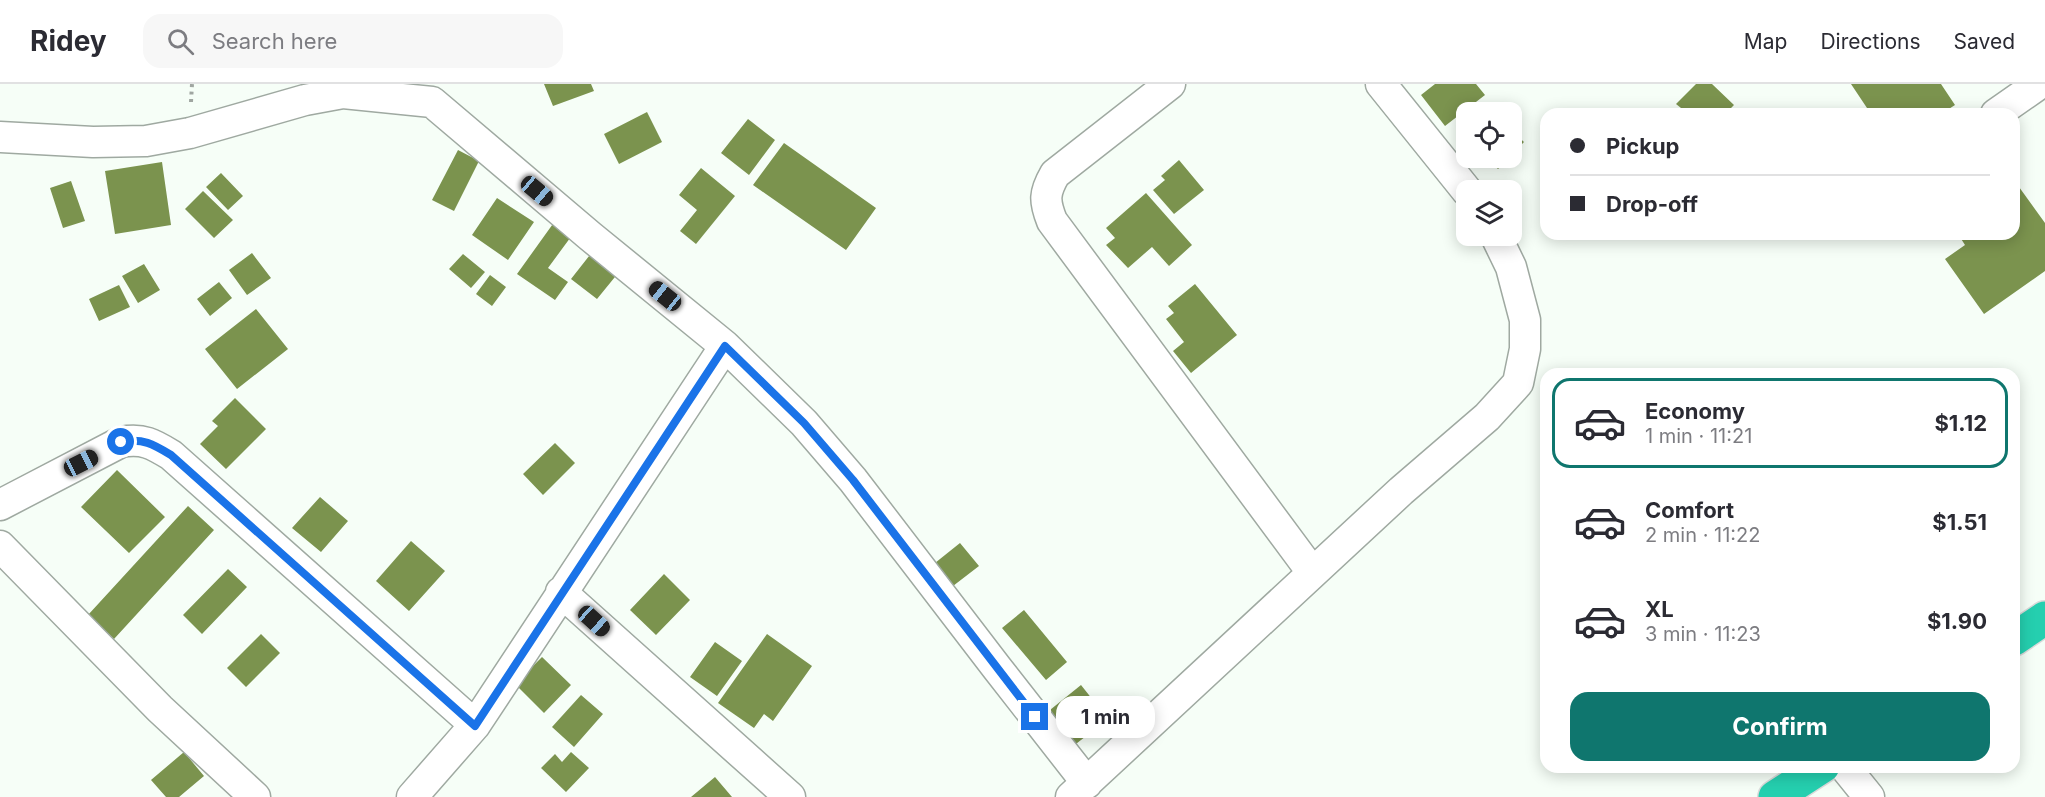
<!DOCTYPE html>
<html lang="en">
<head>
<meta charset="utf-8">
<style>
  body { margin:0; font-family:Inter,sans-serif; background:#f7f7f7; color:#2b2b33; height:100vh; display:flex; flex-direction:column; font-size:22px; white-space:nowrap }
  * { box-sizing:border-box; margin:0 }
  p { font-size:20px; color:#7c7c81 }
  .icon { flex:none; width:33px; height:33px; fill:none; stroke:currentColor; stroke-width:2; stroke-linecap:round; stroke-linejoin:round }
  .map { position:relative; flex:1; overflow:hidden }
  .sheet { position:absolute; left:1540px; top:284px; width:480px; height:405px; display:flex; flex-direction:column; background:#fff; border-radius:18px; box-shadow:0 3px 15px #0003 }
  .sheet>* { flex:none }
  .banner { position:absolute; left:1540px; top:24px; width:480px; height:132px; border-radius:18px; box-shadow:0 3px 15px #0003; display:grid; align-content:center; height:132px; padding:0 30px; background:#fff }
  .tools { position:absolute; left:1456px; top:18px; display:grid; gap:12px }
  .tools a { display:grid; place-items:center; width:66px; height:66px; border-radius:12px; background:#fff; box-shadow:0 3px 15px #0003; font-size:30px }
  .end { position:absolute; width:27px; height:27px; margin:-14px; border:8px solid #1a73e8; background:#fff; box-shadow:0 0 0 3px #fff }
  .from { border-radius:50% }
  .bubble { position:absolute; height:42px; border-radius:18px; background:#fff; box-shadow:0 3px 15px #0003; font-size:20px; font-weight:700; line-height:42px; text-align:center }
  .car { position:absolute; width:18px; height:36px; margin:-18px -9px; border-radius:8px; box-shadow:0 0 4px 2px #0007; background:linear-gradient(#222 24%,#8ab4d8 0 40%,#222 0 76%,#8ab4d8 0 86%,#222 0) }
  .banner b { display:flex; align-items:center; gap:21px; height:57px; font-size:22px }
  .banner b+b { border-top:2px solid #e1e1e2 }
  .banner i { width:15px; height:15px; background:#2b2b33 }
  ul { padding:10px 0 0; list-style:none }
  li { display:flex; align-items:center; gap:18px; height:90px; margin:0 12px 9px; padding:0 18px; border:3px solid transparent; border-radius:18px }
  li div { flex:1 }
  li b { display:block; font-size:22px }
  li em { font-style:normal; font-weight:700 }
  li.on { border-color:#0f766e }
  li>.icon { width:54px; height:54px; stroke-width:1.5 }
  .action { display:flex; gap:12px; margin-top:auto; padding:12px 30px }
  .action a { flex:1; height:69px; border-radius:18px; background:#0f766e; color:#fff; font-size:24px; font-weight:700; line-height:69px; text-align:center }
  header { display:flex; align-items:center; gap:36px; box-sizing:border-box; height:84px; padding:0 30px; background:#fff; border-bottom:2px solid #e1e1e2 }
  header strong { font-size:28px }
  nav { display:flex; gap:33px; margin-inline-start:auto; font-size:21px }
  .search { width:420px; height:54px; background:#f7f7f7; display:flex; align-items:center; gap:15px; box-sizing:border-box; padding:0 21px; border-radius:18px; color:#7c7c81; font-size:22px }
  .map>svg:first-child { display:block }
</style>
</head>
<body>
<header>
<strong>Ridey</strong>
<div class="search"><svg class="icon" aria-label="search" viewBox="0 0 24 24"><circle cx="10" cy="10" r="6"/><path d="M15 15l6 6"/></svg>Search here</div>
<nav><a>Map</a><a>Directions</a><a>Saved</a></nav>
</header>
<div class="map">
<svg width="2045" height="713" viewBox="0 0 2045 713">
  <rect width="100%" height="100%" fill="#f6fef7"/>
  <path fill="#7b934e" d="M544 0H591L594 7 553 22Z
    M1435 0H1476L1485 11 1445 42 1421 11Z
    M1696 0H1712L1734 21 1725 30H1676L1681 24 1676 20Z
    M1851 0H1941L1955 21 1941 30H1871Z
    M647 28 662 58 619 80 604 50Z
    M748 35 775 56 749 91 721 69Z
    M1512 47 1524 58 1512 70Z
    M784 59 876 124 846 166 753 101Z
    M458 66 479 77 454 127 432 116Z
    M1487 74H1509L1498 85Z
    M1179 76 1204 106 1174 130 1153 106 1165 96 1161 92Z
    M162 78 171 141 115 150 105 87Z
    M701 84 735 112 696 160 680 147 697 126 679 111Z
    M221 89 243 112 228 126 206 103Z
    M2014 96 2045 139V187L1984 230 1945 175 1965 161 1958 150H2014Z
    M71 97 85 137 63 144 50 104Z
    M203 107 233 136 214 154 185 125Z
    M1146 109 1192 161 1169 182 1152 163 1128 184 1106 161 1115 154 1106 144Z
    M497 114 534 138 508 176 472 151Z
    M555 137 573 150 548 184 568 198 555 216 517 190Z
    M593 167 619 188 597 215 571 195Z
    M252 169 271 194 247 211 229 186Z
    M463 170 485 188 471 204 449 185Z
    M144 180 160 206 138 219 122 192Z
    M490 191 506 203 492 222 476 210Z
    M219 198 232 214 210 232 197 215Z
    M1195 200 1237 251 1191 289 1173 267 1184 258 1166 235 1174 229 1168 222Z
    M119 201 130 223 99 237 89 215Z
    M256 225 288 265 237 305 205 265Z
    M235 314 266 345 226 385 200 360 218 342 212 337Z
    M555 359 575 379 543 411 523 390Z
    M117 386 165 433 129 469 81 423Z
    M320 413 348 437 321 468 292 444Z
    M188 422 214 446 114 555 88 531Z
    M411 457 445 487 409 527 376 497Z
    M960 459 979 482 953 502 935 479Z
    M228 485 247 503 202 550 183 531Z
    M664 490 690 516 656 551 630 526Z
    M1024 526 1067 578 1046 596 1002 544Z
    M261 550 280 569 246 603 227 584Z
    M767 550 812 582 773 637 764 630 754 644 718 619Z
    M715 558 742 577 717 612 690 593Z
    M542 573 571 601 544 629 515 600Z
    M1081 601 1108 635 1072 663 1045 630Z
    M581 611 603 630 574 663 552 643Z
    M184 668 204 692 179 713H166L151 696Z
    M571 668 589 684 566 708 541 684 555 670 562 678Z
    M715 693 732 713H691Z"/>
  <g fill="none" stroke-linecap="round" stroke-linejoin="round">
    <g stroke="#9fa9a1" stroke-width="33">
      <path id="street" d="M1170 0 1055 90C1044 109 1044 117 1052 137L1312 488
        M1381 0 1467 107
        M1996 30 2039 0
        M0 53 93 58 146 57 190 49 305 16 343 9 432 18 590 152 725 262 804 339 853 396 997 584 1087 699
        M0 421 121 358C143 354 153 360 171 371L475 641 725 262
        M0 462 160 625 255 713
        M561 508 790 713
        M1844 682 1869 713
        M412 713 475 641
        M1071 713 1401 407 1487 333 1518 299 1525 265V236L1511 183 1496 152"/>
    </g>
    <g stroke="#dadada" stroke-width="36">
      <path id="highway" d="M2014 555 2045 534
        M1775 713 1823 682"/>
    </g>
    <path stroke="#a0a6a1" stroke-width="4" stroke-dasharray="3 4.5" stroke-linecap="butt" d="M191 18 192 0"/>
    <use href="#street" stroke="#fff" stroke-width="30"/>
    <use href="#highway" stroke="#25cfaf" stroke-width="33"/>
  </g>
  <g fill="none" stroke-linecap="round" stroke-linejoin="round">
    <path stroke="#1a73e8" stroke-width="8" d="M121 358C143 354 153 360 171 371L475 642 725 262 804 339 853 396 1035 633"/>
  </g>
</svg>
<div class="tools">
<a><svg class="icon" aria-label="locate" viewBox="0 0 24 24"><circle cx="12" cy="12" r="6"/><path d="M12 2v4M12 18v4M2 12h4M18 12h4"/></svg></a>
<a><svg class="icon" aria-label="layers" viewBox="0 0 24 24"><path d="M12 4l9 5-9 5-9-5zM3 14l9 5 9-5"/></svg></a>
</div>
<i class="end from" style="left:121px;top:358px"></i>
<i class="end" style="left:1035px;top:633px"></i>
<div class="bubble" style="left:1056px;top:612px;width:99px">1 min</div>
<i class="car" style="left:537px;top:107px;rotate:130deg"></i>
<i class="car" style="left:665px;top:212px;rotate:309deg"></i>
<i class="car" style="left:81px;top:379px;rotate:63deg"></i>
<i class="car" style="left:594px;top:537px;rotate:132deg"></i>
<div class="banner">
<b><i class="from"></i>Pickup</b>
<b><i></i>Drop-off</b>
</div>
<section class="sheet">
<ul>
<li class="on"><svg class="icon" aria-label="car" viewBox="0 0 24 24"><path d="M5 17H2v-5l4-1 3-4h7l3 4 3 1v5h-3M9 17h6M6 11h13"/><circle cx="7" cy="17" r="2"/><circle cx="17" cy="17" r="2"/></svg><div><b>Economy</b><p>1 min · 11:21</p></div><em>$1.12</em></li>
<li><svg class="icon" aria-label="car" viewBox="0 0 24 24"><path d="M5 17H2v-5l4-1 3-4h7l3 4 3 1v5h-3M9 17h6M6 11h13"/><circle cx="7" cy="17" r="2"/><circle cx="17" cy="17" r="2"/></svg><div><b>Comfort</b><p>2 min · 11:22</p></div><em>$1.51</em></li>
<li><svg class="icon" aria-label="car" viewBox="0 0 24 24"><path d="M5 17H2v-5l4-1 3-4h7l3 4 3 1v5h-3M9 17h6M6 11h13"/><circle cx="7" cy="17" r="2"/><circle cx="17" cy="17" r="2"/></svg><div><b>XL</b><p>3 min · 11:23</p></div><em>$1.90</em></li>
</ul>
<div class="action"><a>Confirm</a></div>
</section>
</div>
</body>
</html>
